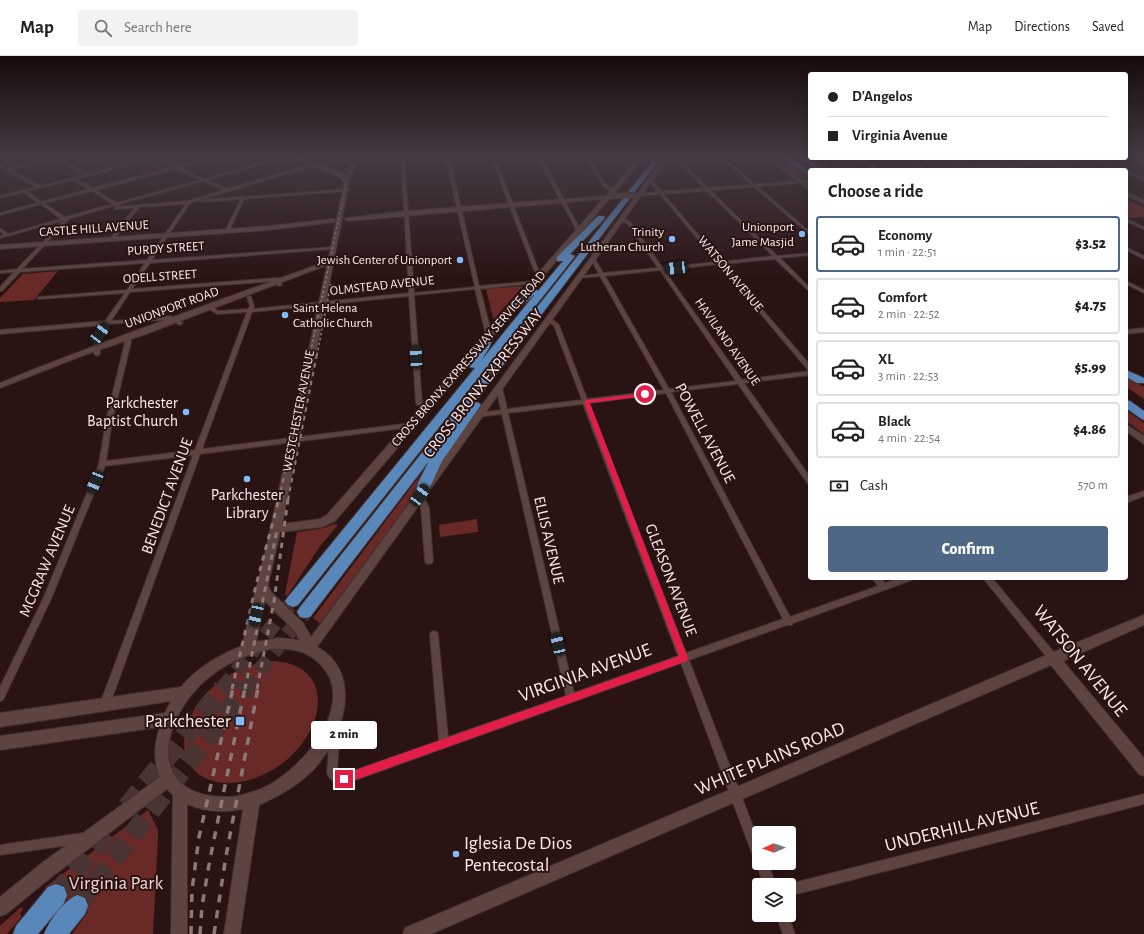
<!DOCTYPE html>
<html lang="en">
<head>
<meta charset="utf-8">
<style>
  body { margin:0; font-family:"Alegreya Sans",sans-serif; background:#f2f2f2; color:#222; height:100vh; display:flex; flex-direction:column; font-size:15px; white-space:nowrap }
  * { box-sizing:border-box; margin:0 }
  p { font-size:13px; color:#767676 }
  .icon { flex:none; width:22px; height:22px; fill:none; stroke:currentColor; stroke-width:2; stroke-linecap:round; stroke-linejoin:round }
  .map { position:relative; flex:1; overflow:hidden }
  .details { position:absolute; left:808px; top:112px; width:320px; height:412px; display:flex; flex-direction:column; background:#fff; border-radius:4px; box-shadow:0 4px 16px #0002 }
  .details>* { flex:none }
  .hud { position:absolute; left:808px; top:16px; width:320px; height:88px; border-radius:4px; box-shadow:0 4px 16px #0002; display:grid; align-content:center; height:88px; padding:0 20px; background:#fff }
  .needle { width:26px; rotate:268deg }
  .fabs { position:absolute; left:752px; top:770px; display:grid; gap:8px }
  .fabs a { display:grid; place-items:center; width:44px; height:44px; border-radius:4px; background:#fff; box-shadow:0 4px 16px #0002; font-size:20px }
  .end { position:absolute; width:18px; height:18px; margin:-9px; border:5px solid #e11d48; background:#fff; box-shadow:0 0 0 2px #fff }
  .from { border-radius:50% }
  .bubble { position:absolute; height:28px; border-radius:4px; background:#fff; box-shadow:0 4px 16px #0002; font-size:13px; font-weight:800; line-height:28px; text-align:center }
  .car { position:absolute; width:12px; height:24px; margin:-12px -6px; border-radius:5px; box-shadow:0 0 3px 1px #0007; background:linear-gradient(#222 24%,#8ab4d8 0 40%,#222 0 76%,#8ab4d8 0 86%,#222 0) }
  .hud b { display:flex; align-items:center; gap:14px; height:38px; font-size:15px }
  .hud b+b { border-top:1px solid #e0e0e0 }
  .hud i { width:10px; height:10px; background:#222 }
  ul { padding:0; list-style:none }
  li { display:flex; align-items:center; gap:12px; height:56px; margin:0 8px 6px; padding:0 12px; border:2px solid #e0e0e0; border-radius:4px }
  li div { flex:1 }
  li b { display:block; font-size:15px }
  li em { font-style:normal; font-weight:800 }
  li.selected { border-color:#4e6784 }
  li>.icon { width:36px; height:36px; stroke-width:1.5 }
  h2 { padding:0 20px; font-size:18px; line-height:48px }
  .pay { display:flex; align-items:center; gap:10px; height:44px; padding:0 20px; font-size:15px }
  .pay p { margin-inline-start:auto }
  .button { display:flex; gap:8px; margin-top:auto; padding:8px 20px }
  .button a { flex:1; height:46px; border-radius:4px; background:#4e6784; color:#fff; font-size:16px; font-weight:800; line-height:46px; text-align:center }
  header { display:flex; align-items:center; gap:24px; box-sizing:border-box; height:56px; padding:0 20px; background:#fff; border-bottom:1px solid #e0e0e0 }
  header strong { font-size:19px }
  nav { display:flex; gap:22px; margin-inline-start:auto; font-size:14px }
  .search { width:280px; height:36px; background:#f2f2f2; display:flex; align-items:center; gap:10px; box-sizing:border-box; padding:0 14px; border-radius:4px; color:#767676; font-size:15px }
  .map>svg:first-child { display:block }
</style>
</head>
<body>
<header>
<strong>Map</strong>
<div class="search"><svg class="icon" aria-label="search" viewBox="0 0 24 24"><circle cx="10" cy="10" r="6"/><path d="M15 15l6 6"/></svg>Search here</div>
<nav><a>Map</a><a>Directions</a><a>Saved</a></nav>
</header>
<div class="map">
<svg width="1144" height="878" viewBox="0 0 1144 878">
  <rect width="100%" height="100%" fill="#2a1413"/>
  <path fill="#692927" d="M769 99H776L808 121 799 122Z
    M1126 143 1144 151V161L1129 162 1126 161Z
    M58 215 34 244 0 246V242L23 218Z
    M523 230 494 263 493 262 486 233Z
    M1126 321 1144 331V343L1126 331Z
    M1126 354 1144 367V378L1126 365Z
    M424 414 410 446 320 567 313 562Z
    M477 463 478 476 440 481 439 469Z
    M334 468 338 469 321 489 287 540 285 538 297 476 324 472Z
    M273 605C331 608 327 664 294 697 278 714 255 725 232 727 218 728 204 724 194 714 181 699 182 679 190 662 204 630 238 608 273 605Z
    M148 754 158 774V780L153 878H72L88 856 44 832Z
    M21 851 23 853 20 858 22 860 7 878H0V870Z"/>
  <g fill="none" stroke-linecap="round" stroke-linejoin="round">
    <path stroke="#493433" stroke-width="15" stroke-dasharray="15 8" stroke-linecap="butt" d="M222 633 293 545
      M245 633 305 556"/>
    <path stroke="#493433" stroke-width="20" stroke-dasharray="20 10" stroke-linecap="butt" d="M127 751 223 632
      M56 839 111 771
      M77 850 246 632"/>
    <g stroke="#403130" stroke-width="2">
      <path id="street" d="M64 99H70L58 103 89 118 131 107 114 99H118L135 106 163 99H169L159 102 177 110 219 99H225L180 112 204 123 287 99H292L207 124 227 133 308 109 323 106 353 104V99H357L356 104 400 101V99H404V100L440 99 404 102 414 237 475 231 445 99H449L479 230 535 225 537 226 535 227 480 233 492 279 489 281 486 279 475 233 414 239 422 347 430 352 429 353 427 354 416 348 409 240 252 256 202 393 412 367 415 369 412 371 200 398 110 648 108 651 105 652 102 651 100 648 193 399 105 410 51 543 3 644 0 645V631L43 543 99 408 106 365 125 286 126 280H130L131 286 112 365 106 405 195 394 247 256 217 258 207 252V250H211L218 255 248 253 250 250 247 241 249 240 251 241 254 250 253 253 409 237 401 103 356 106 350 122 348 123 346 122 352 106 323 108 309 111 190 147 152 204 333 191 335 192 333 193 150 207 132 233 277 222H279L282 229 278 230 275 225 130 236 111 265 171 260 183 267 180 269 170 264H163L109 268C101 279 100 285 100 298L97 300 94 298C94 286 96 279 103 269L0 278V274L105 265 125 237 39 243 37 242 39 241 127 234 145 207 20 216 2 235H0V231L14 216 0 217V215L17 213 64 164 0 182V180L4 179 0 175V172L8 178 61 163 41 148 0 159V157L38 147 23 136 0 142V140L36 131 0 111V109L8 113ZM54 103 85 119 40 130 10 114ZM156 103 173 111 93 132 76 123ZM176 113 200 124 117 147 95 134ZM73 124 89 133 42 146 27 135ZM203 125 224 134 188 145 115 151V153H116L135 152 110 183 112 184H113L139 151 186 148 147 204 22 213 69 163 116 149 119 150 120 148ZM92 135 113 148 65 161 44 147Z
        M490 99H494L538 213 544 217V219H540L534 214Z
        M536 99H540L581 175 580 176 577 175Z
        M583 99H586L606 129 615 133V135L604 131Z
        M628 99H631L637 109H635Z
        M670 99H673L678 102 777 200 810 197V199L780 202 810 232V236L775 203 723 208 810 309V315L808 314 719 208 664 214 742 324 810 315V319L744 327 810 421V428H808L738 328 671 336 790 561 878 530 872 522H881L885 527 900 522H913L912 524 793 567 792 569H787L689 604 759 786V807H768L776 829H764L756 807 757 805 755 804 753 800 681 607 344 728C336 727 330 725 327 717L330 674 332 671 335 669 338 671 340 674 337 715 339 717 344 718 439 685 430 579 431 576 434 575 437 576 438 579 448 681 566 640 502 358 478 361 475 359 478 357 501 354 496 331 499 329 502 331 507 353 582 344 554 270 546 263 549 261 559 269 587 343 664 334 600 220 580 222 578 221 580 220 599 218 591 203 593 202 595 203 603 217 658 212 628 168 620 164V162H621L630 166 662 211 717 206 649 125V123H651L721 206 773 200 676 104ZM660 214 736 325 669 333 605 220ZM666 337 783 563 686 597 589 347ZM583 348 678 600 574 637 508 357Z
        M718 99H721L810 176V179Z
        M1126 99H1130L1144 105V107Z
        M857 102H861L881 114H877Z
        M903 102H907L929 114H924Z
        M949 102H954L977 114H972Z
        M995 102H1000L1024 114H1019Z
        M1091 102H1096L1124 114H1119Z
        M1126 115 1144 122V124L1126 117Z
        M346 133 347 135 244 143 229 175 227 176 225 175 241 143 202 146 200 145 202 144 239 141 241 140 243 141Z
        M1126 163 1144 171V173L1126 165Z
        M1126 191 1144 200V203L1126 194Z
        M1126 225 1144 234V237L1126 228Z
        M1144 272V276L1126 278V274Z
        M1144 435V440L1126 447V441Z
        M418 437H422L429 452 433 505 432 507 429 508 426 507 425 505 421 452 416 439Z
        M983 522H992L1056 599 1057 602 1056 605 1053 606 1050 605Z
        M1144 738V748L789 840V829H787L789 828Z
        M83 777 87 778 88 782 87 786 83 787 0 799V789Z
        M776 859H788L795 878H783Z"/>
    </g>
    <g stroke="#403130" stroke-width="2">
      <path id="secondary" d="M289 99H296L335 114 350 122 282 468 320 463 327 459 603 143 348 165 345 163 346 162 406 155 606 140 641 99H646L612 140 613 142 609 143 335 465 322 471 280 476 268 529 271 536 303 567 311 581 636 140 635 138 638 137 661 105 668 99H673L665 107 643 137 796 125 764 99H769L802 124 810 123V127H805L810 131V135L800 127 641 140 317 591C365 617 343 683 313 714 297 730 279 740 259 749L240 878H224L243 753C223 757 206 756 187 748V878H171L173 739 167 733 54 819 6 858 0 860V841L42 807 160 721C153 704 154 688 160 671L0 694V680L165 657 171 645 0 671V657L181 631C197 612 219 599 242 590L269 480 327 209 146 278 84 299 0 332V327C108 283 218 245 328 205L345 123ZM265 545 295 575 299 584 279 582 256 586ZM271 593C290 592 308 594 321 609 361 650 294 725 252 736 245 738 237 741 229 741 143 742 160 662 208 622 227 606 248 598 271 593Z
        M811 102H816L832 114H827Z
        M1073 102H1093L1058 106 1074 114H1068L1052 107 959 114H939L941 113Z
        M1126 136 1144 144V148L1126 140Z
        M333 163 335 164V166L269 174 0 193V189L269 170Z
        M1126 368 1144 380V388L1126 375Z
        M1144 559V569L1063 605 1144 702V720L1139 718 1051 609 431 878H403L405 872 1049 598Z"/>
    </g>
    <g stroke="#403130" stroke-width="2">
      <path id="highway" d="M658 99H665L652 113 475 346 479 347 481 349 442 405 425 442 420 444 415 442 414 439 418 427 429 405 310 561 305 562 300 561 297 556 300 551 648 111Z
        M779 99H786L810 116V121Z
        M796 99H803L824 114H817Z
        M598 160H604L605 162 570 198 575 200 298 549 293 551 288 549 285 545 288 541 475 312 469 311 468 309 479 292 486 277 489 276 494 279 489 292 481 305 535 238 513 257H507L505 255 507 253 531 233 534 232 538 235 563 205H557V201Z
        M1126 314 1144 322V327H1137L1126 321Z
        M1126 344 1130 345 1144 355V364L1140 362 1126 352Z
        M56 828 64 831 67 839 64 847 38 878H13L16 870 48 831Z
        M77 839 85 842 88 850 85 858 69 878H44C50 864 63 845 77 839Z"/>
    </g>
    <use href="#street" fill="#5d4441" fill-rule="evenodd"/>
    <use href="#secondary" fill="#5d4441" fill-rule="evenodd"/>
    <use href="#highway" fill="#5a87b9" fill-rule="evenodd"/>
    <path stroke="#8c7877" stroke-width="1.5" stroke-dasharray="2.5 2.5" stroke-linecap="butt" d="M287 99 337 119 344 125 345 132 310 299
      M317 299 331 227"/>
    <path stroke="#8c7877" stroke-width="2" stroke-dasharray="4.5 4.5" stroke-linecap="butt" d="M279 444 310 298
      M288 444 317 298"/>
    <path stroke="#8c7877" stroke-width="3" stroke-dasharray="5.5 5.5" stroke-linecap="butt" d="M232 633 256 529 279 443
      M245 633 277 474
      M257 633 274 545 288 443"/>
    <path stroke="#8c7877" stroke-width="3.5" stroke-dasharray="8 8" stroke-linecap="butt" d="M191 878 192 834 199 781 233 632
      M200 878 202 850 210 803 245 632
      M214 878 226 800 258 632"/>
    <g stroke="#403130" stroke-width="6" stroke-linecap="butt">
      <path id="secondary-bridge" d="M613 140 633 139"/>
    </g>
    <use href="#secondary-bridge" stroke="#5d4441" stroke-width="5.5"/>
  </g>
  <linearGradient id="sky" x2="0" y2="1"><stop stop-color="#170b0a"/><stop offset="0.45" stop-color="#443a44"/><stop offset="1" stop-color="#443a44" stop-opacity="0"/></linearGradient>
  <rect width="1144" height="222" fill="url(#sky)"/>
  <path fill="#e11d48" d="M645 337H647V340L590 347 688 602 687 605 344 728 341 726 339 723 341 720 344 718 679 600 584 346 586 344Z"/>
  <g fill="#84bcfb" stroke="#2a1413" stroke-width="1.5">
    <circle cx="802" cy="178" r="4"/>
    <circle cx="672" cy="183" r="4"/>
    <circle cx="460" cy="204" r="4"/>
    <circle cx="285" cy="259" r="4"/>
    <circle cx="186" cy="356" r="4"/>
    <circle cx="247" cy="423" r="4"/>
    <rect x="235" y="660" width="10" height="10" rx="2"/>
    <circle cx="456" cy="798" r="4"/>
  </g>
  <g text-anchor="middle" dominant-baseline="central" stroke-width="4" stroke-linejoin="round" paint-order="stroke">
    <g font-size="13" fill="#fbebe9" stroke="#2a1413" text-anchor="end">
      <text x="794" y="171">Unionport<tspan x="794" dy="15">Jame Masjid</tspan></text>
      <text x="664" y="176">Trinity<tspan x="664" dy="15">Lutheran Church</tspan></text>
      <text x="452" y="204">Jewish Center of Unionport</text>
      <text x="293" y="252" text-anchor="start">Saint Helena<tspan x="293" dy="15">Catholic Church</tspan></text>
    </g>
    <g font-size="13" fill="#fbebe9" stroke="#2a1413">
      <text transform="translate(94 173) rotate(-4)">CASTLE HILL AVENUE</text>
      <text transform="translate(166 193) rotate(-4)">PURDY STREET</text>
      <text transform="translate(730 218) rotate(50)">WATSON AVENUE</text>
      <text transform="translate(160 221) rotate(-4)">ODELL STREET</text>
      <text transform="translate(382 230) rotate(-6)">OLMSTEAD AVENUE</text>
      <text transform="translate(172 252) rotate(-20)">UNIONPORT ROAD</text>
      <text transform="translate(727 286) rotate(55)">HAVILAND AVENUE</text>
      <text transform="translate(469 303) rotate(-49)">CROSS BRONX EXPRESSWAY SERVICE ROAD</text>
      <text transform="translate(299 355) rotate(-79)">WESTCHESTER AVENUE</text>
    </g>
    <g font-size="16" fill="#fbebe9" stroke="#2a1413">
      <text transform="translate(483 327) rotate(-52)">CROSS BRONX EXPRESSWAY</text>
      <text transform="translate(705 377) rotate(62)">POWELL AVENUE</text>
      <text transform="translate(167 440) rotate(-70)">BENEDICT AVENUE</text>
      <text transform="translate(549 484) rotate(77)">ELLIS AVENUE</text>
      <text transform="translate(47 505) rotate(-67)">MCGRAW AVENUE</text>
      <text transform="translate(671 524) rotate(69)">GLEASON AVENUE</text>
    </g>
    <g font-size="16" fill="#fbebe9" stroke="#2a1413" text-anchor="end">
      <text x="178" y="347">Parkchester<tspan x="178" dy="18">Baptist Church</tspan></text>
      <text x="247" y="439" text-anchor="middle">Parkchester<tspan x="247" dy="18">Library</tspan></text>
    </g>
    <g font-size="19" fill="#fbebe9" stroke="#2a1413">
      <text transform="translate(1080 605) rotate(51)">WATSON AVENUE</text>
      <text transform="translate(585 617) rotate(-20)">VIRGINIA AVENUE</text>
      <text transform="translate(770 703) rotate(-23)">WHITE PLAINS ROAD</text>
      <text transform="translate(962 771) rotate(-14)">UNDERHILL AVENUE</text>
    </g>
    <g font-size="19" fill="#fbebe9" stroke="#2a1413" text-anchor="end">
      <text x="231" y="665">Parkchester</text>
      <text x="464" y="787" text-anchor="start">Iglesia De Dios<tspan x="464" dy="22">Pentecostal</tspan></text>
    </g>
    <g font-size="19" fill="#f1d6d3" stroke="#2a1413">
      <text x="116" y="827">Virginia Park</text>
    </g>
  </g>
</svg>
<div class="fabs">
<a><svg class="needle" viewBox="-14 -14 28 28"><path d="M0-13l5 13h-10z" fill="#e53935"/><path d="M0 13l5-13h-10z" fill="#767676"/></svg></a>
<a><svg class="icon" aria-label="layers" viewBox="0 0 24 24"><path d="M12 4l9 5-9 5-9-5zM3 14l9 5 9-5"/></svg></a>
</div>
<i class="end from" style="left:645px;top:338px"></i>
<i class="end" style="left:344px;top:723px"></i>
<div class="bubble" style="left:311px;top:665px;width:66px">2 min</div>
<i class="car" style="left:676px;top:212px;rotate:264deg"></i>
<i class="car" style="left:100px;top:277px;rotate:37deg"></i>
<i class="car" style="left:416px;top:301px;rotate:357deg"></i>
<i class="car" style="left:95px;top:426px;rotate:202deg"></i>
<i class="car" style="left:420px;top:439px;rotate:36deg"></i>
<i class="car" style="left:256px;top:559px;rotate:193deg"></i>
<i class="car" style="left:558px;top:588px;rotate:347deg"></i>
<div class="hud">
<b><i class="from"></i>D'Angelos</b>
<b><i></i>Virginia Avenue</b>
</div>
<section class="details">
<h2>Choose a ride</h2>
<ul>
<li class="selected"><svg class="icon" aria-label="car" viewBox="0 0 24 24"><path d="M5 17H2v-5l4-1 3-4h7l3 4 3 1v5h-3M9 17h6M6 11h13"/><circle cx="7" cy="17" r="2"/><circle cx="17" cy="17" r="2"/></svg><div><b>Economy</b><p>1 min · 22:51</p></div><em>$3.52</em></li>
<li><svg class="icon" aria-label="car" viewBox="0 0 24 24"><path d="M5 17H2v-5l4-1 3-4h7l3 4 3 1v5h-3M9 17h6M6 11h13"/><circle cx="7" cy="17" r="2"/><circle cx="17" cy="17" r="2"/></svg><div><b>Comfort</b><p>2 min · 22:52</p></div><em>$4.75</em></li>
<li><svg class="icon" aria-label="car" viewBox="0 0 24 24"><path d="M5 17H2v-5l4-1 3-4h7l3 4 3 1v5h-3M9 17h6M6 11h13"/><circle cx="7" cy="17" r="2"/><circle cx="17" cy="17" r="2"/></svg><div><b>XL</b><p>3 min · 22:53</p></div><em>$5.99</em></li>
<li><svg class="icon" aria-label="car" viewBox="0 0 24 24"><path d="M5 17H2v-5l4-1 3-4h7l3 4 3 1v5h-3M9 17h6M6 11h13"/><circle cx="7" cy="17" r="2"/><circle cx="17" cy="17" r="2"/></svg><div><b>Black</b><p>4 min · 22:54</p></div><em>$4.86</em></li>
</ul>
<div class="pay"><svg class="icon" aria-label="cash" viewBox="0 0 24 24"><path d="M3 7h18v10H3z"/><circle cx="12" cy="12" r="2"/></svg>Cash<p>570 m</p></div>
<div class="button"><a>Confirm</a></div>
</section>
</div>
</body>
</html>
